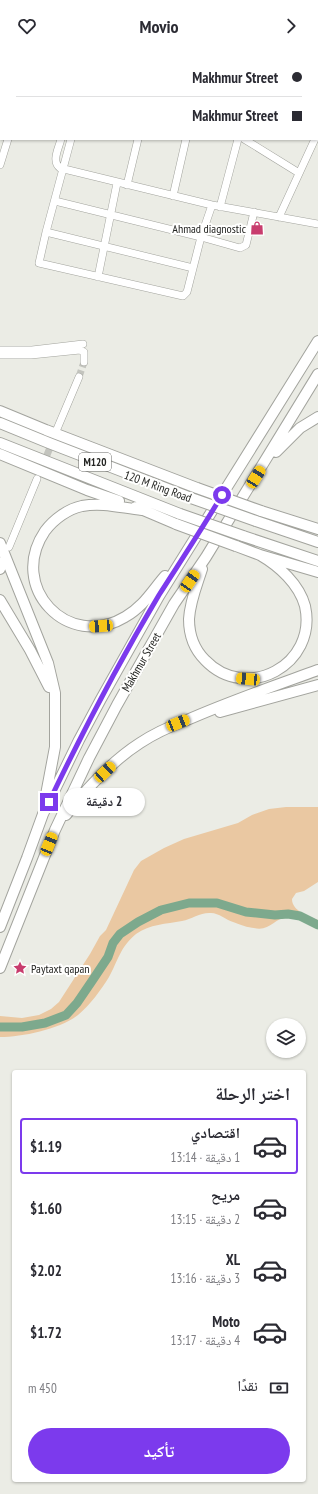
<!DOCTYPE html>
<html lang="ar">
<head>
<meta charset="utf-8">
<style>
  body { margin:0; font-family:"PT Sans Narrow","Noto Naskh Arabic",sans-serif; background:#f7f7f7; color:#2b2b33; direction:rtl; height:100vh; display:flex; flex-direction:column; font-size:15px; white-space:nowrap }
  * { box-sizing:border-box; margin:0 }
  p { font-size:13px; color:#7c7c81 }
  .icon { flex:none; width:22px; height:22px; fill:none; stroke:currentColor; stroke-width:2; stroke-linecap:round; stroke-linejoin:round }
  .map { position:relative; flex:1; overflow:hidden; direction:ltr }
  .drawer { position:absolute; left:12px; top:1018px; width:294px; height:412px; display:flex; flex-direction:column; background:#fff; border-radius:4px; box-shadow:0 1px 3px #0004; direction:rtl }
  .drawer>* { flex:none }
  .banner { position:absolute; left:0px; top:0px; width:318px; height:88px; box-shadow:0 1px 3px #0004; direction:rtl; display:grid; align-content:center; height:88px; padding:0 16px; background:#fff }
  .fabs { position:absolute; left:266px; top:966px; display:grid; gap:8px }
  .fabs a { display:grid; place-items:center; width:40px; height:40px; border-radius:50%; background:#fff; box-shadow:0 1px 3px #0004; font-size:20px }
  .end { position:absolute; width:18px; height:18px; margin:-9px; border:5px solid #7c3aed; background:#fff; box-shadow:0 0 0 2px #fff }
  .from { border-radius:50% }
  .bubble { position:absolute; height:28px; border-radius:14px; background:#fff; box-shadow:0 1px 3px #0004; font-size:13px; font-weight:700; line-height:28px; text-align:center; direction:rtl }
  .car { position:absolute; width:12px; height:24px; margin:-12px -6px; border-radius:5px; box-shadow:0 0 3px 1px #0007; background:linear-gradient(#f5c518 24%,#345 0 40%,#f5c518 0 76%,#345 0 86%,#f5c518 0) }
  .banner b { display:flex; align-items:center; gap:14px; height:38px; font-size:15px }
  .banner b+b { border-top:1px solid #e1e1e2 }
  .banner i { width:10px; height:10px; background:#2b2b33 }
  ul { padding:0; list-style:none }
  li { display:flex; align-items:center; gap:12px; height:56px; margin:0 8px 6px; padding:0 8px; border:2px solid transparent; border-radius:4px }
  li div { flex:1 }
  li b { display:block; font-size:15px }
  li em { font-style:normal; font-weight:700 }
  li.selected { border-color:#7c3aed }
  li>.icon { width:36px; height:36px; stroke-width:1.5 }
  h2 { padding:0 16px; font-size:18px; line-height:48px }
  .pay { display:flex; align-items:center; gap:10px; height:44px; padding:0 16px; font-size:15px }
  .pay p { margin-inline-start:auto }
  .primary-button { display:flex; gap:8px; margin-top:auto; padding:8px 16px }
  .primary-button a { flex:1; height:46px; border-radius:24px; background:#7c3aed; color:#fff; font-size:16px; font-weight:700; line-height:46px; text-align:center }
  header { display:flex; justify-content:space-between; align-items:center; height:52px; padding:0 16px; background:#fff; font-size:18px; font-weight:700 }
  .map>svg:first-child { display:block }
</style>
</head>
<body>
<header><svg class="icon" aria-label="forward" viewBox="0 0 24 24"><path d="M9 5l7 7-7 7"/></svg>Movio<svg class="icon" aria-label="heart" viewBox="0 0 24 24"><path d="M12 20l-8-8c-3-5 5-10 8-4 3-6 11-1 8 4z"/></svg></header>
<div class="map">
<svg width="318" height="1442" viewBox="0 0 318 1442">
  <rect width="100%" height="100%" fill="#ebece5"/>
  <path fill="#eac8a2" d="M286 755H318V830L304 839 296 841 292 847C292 859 308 864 318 868V877C311 874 295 864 287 865 275 866 269 880 254 876 249 876 238 872 233 870 226 868 219 861 211 861 201 860 192 867 182 869 166 872 150 872 136 882 120 895 118 909 109 925 101 938 90 953 78 963 60 977 23 985 0 985V964L22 966 39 963 51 957 59 950 90 902 100 884 106 878 134 818 141 809 164 796 184 787 238 771 252 763 269 757Z"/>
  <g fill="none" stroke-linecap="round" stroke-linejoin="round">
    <path stroke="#7da98d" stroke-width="9" d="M0 975H22L45 971 66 963 77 951 92 929 108 905 113 891 120 882 138 870 161 858 189 851H217L246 860 275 863 288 862 300 864 318 873"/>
    <path stroke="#c3c4be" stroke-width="7" stroke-dasharray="7 3.5" stroke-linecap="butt" d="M79 325 84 310
      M39 423 53 388"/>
    <g stroke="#a3a49e" stroke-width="8">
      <path id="minor" d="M173 0 175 1
        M235 0 237 1
        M293 0 294 1
        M33 1 34 0
        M85 1V0
        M94 1 95 0
        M160 1 161 0
        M250 1 251 0
        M317 16H318
        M317 52 318 53
        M61 87C59 96 51 109 60 116L212 153 318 172
        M244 87 299 121
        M0 113 8 87
        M127 133 138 87
        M173 144 186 87
        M55 149 201 185 240 196 246 193 254 160
        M220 155 238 87
        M279 165 315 87
        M46 180 71 87
        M193 216 46 180 39 211 183 244 187 240 201 185 212 153
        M98 225 117 131
        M0 298H32L83 292
        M0 303H31L80 298 84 300V310
        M57 377 79 325
        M9 495 37 427"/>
    </g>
    <g stroke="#a3a49e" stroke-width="12">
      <path id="highway" d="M0 359 46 378 197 436
        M0 371 49 391 191 446
        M0 391 180 462
        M276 400 300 376 318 365
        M0 402 87 438 119 449
        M136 455 176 472
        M142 458C122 456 103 450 82 454 68 457 54 467 45 479 7 535 68 599 125 565 143 555 152 539 165 524
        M261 459 318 477
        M256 469 318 490
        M243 484 318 509
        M0 491 48 611 55 641V695L45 748
        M236 494 260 503 318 520
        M0 517 2 510
        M202 517C197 533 190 549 189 567 189 582 194 597 205 608 246 651 318 613 305 554 299 532 279 514 260 503
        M0 548 30 598 49 635
        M220 660 318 633
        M66 763C87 736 112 709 140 691 155 681 171 674 187 668 230 649 274 634 318 618
        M0 875 27 806 43 762 79 688 101 647 159 544 318 289
        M0 916 55 778 89 706 117 653 174 552 206 505 318 322"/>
    </g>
    <use href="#minor" stroke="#fff" stroke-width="7"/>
    <use href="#highway" stroke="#fff" stroke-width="10"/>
    <g stroke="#a3a49e" stroke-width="12" stroke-linecap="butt">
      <path id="highway-bridge" d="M197 436 261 459
        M191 446 256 469
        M180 462 243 484
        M176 472 236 494"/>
    </g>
    <use href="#highway-bridge" stroke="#fff" stroke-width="10"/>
  </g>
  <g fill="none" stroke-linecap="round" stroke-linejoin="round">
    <path stroke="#7c3aed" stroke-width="5" d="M49 750C83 679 119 610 159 543 180 510 202 477 222 443"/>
  </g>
  <defs>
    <g id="shop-bare" transform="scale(1.08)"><path d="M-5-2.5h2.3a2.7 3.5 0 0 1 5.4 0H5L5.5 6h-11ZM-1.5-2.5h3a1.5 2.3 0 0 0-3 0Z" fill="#c83c6d" stroke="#fffffe" stroke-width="2.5" paint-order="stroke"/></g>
    <g id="sight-bare" transform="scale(1.08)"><path d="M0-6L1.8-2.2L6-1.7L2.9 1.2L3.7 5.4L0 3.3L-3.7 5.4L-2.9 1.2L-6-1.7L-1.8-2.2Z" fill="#c83c6d" stroke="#fffffe" stroke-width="2.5" paint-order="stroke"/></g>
  </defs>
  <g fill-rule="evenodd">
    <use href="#shop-bare" x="257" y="176"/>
    <use href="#sight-bare" x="20" y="916"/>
  </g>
  <g text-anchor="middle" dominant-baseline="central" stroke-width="4" stroke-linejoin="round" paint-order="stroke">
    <rect fill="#fffffe" stroke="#666664" stroke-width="1" x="79" y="401" width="32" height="18" rx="3"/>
    <g font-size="11" font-weight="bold" fill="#242522">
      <text x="95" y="410">M120</text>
    </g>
    <g font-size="12" fill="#242522" stroke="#fffffe" text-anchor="end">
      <text x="246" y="176">Ahmad diagnostic</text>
      <text x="31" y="916" text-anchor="start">Paytaxt qapan</text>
    </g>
    <g font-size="12" fill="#242522" stroke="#fffffe">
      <text transform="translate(158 434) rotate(20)">120 M Ring Road</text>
      <text transform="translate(141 610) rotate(-60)">Makhmur Street</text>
    </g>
  </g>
</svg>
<div class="fabs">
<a><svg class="icon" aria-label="layers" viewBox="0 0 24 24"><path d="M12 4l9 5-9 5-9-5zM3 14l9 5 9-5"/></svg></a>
</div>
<i class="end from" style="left:222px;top:443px"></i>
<i class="end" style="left:49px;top:750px"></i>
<div class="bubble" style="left:63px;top:736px;width:82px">2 دقيقة</div>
<i class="car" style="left:256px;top:425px;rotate:32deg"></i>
<i class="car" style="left:190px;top:529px;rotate:34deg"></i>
<i class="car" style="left:101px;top:574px;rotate:266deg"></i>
<i class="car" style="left:248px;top:627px;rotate:275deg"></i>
<i class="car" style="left:178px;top:671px;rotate:68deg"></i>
<i class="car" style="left:105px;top:720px;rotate:47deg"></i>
<i class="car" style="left:49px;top:792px;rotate:22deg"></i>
<div class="banner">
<b><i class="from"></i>Makhmur Street</b>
<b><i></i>Makhmur Street</b>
</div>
<section class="drawer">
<h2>اختر الرحلة</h2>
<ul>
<li class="selected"><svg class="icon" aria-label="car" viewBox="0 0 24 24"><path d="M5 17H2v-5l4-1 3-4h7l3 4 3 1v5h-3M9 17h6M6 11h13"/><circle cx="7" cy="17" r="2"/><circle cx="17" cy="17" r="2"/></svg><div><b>اقتصادي</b><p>1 دقيقة · 13:14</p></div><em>$1.19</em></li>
<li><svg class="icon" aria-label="car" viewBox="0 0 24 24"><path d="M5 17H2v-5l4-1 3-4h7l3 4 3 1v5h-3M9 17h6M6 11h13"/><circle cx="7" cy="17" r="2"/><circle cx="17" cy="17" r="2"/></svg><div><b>مريح</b><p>2 دقيقة · 13:15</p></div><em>$1.60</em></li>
<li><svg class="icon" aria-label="car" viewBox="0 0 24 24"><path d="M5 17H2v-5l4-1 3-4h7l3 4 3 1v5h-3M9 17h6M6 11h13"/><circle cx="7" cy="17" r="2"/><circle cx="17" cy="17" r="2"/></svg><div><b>XL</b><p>3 دقيقة · 13:16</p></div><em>$2.02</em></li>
<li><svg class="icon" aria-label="car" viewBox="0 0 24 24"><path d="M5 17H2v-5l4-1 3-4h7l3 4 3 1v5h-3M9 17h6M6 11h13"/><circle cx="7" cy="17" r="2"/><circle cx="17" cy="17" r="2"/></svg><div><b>Moto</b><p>4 دقيقة · 13:17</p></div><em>$1.72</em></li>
</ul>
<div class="pay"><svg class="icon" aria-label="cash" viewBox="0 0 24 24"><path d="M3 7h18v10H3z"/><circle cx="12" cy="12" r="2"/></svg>نقدًا<p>450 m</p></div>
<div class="primary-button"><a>تأكيد</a></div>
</section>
</div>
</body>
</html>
